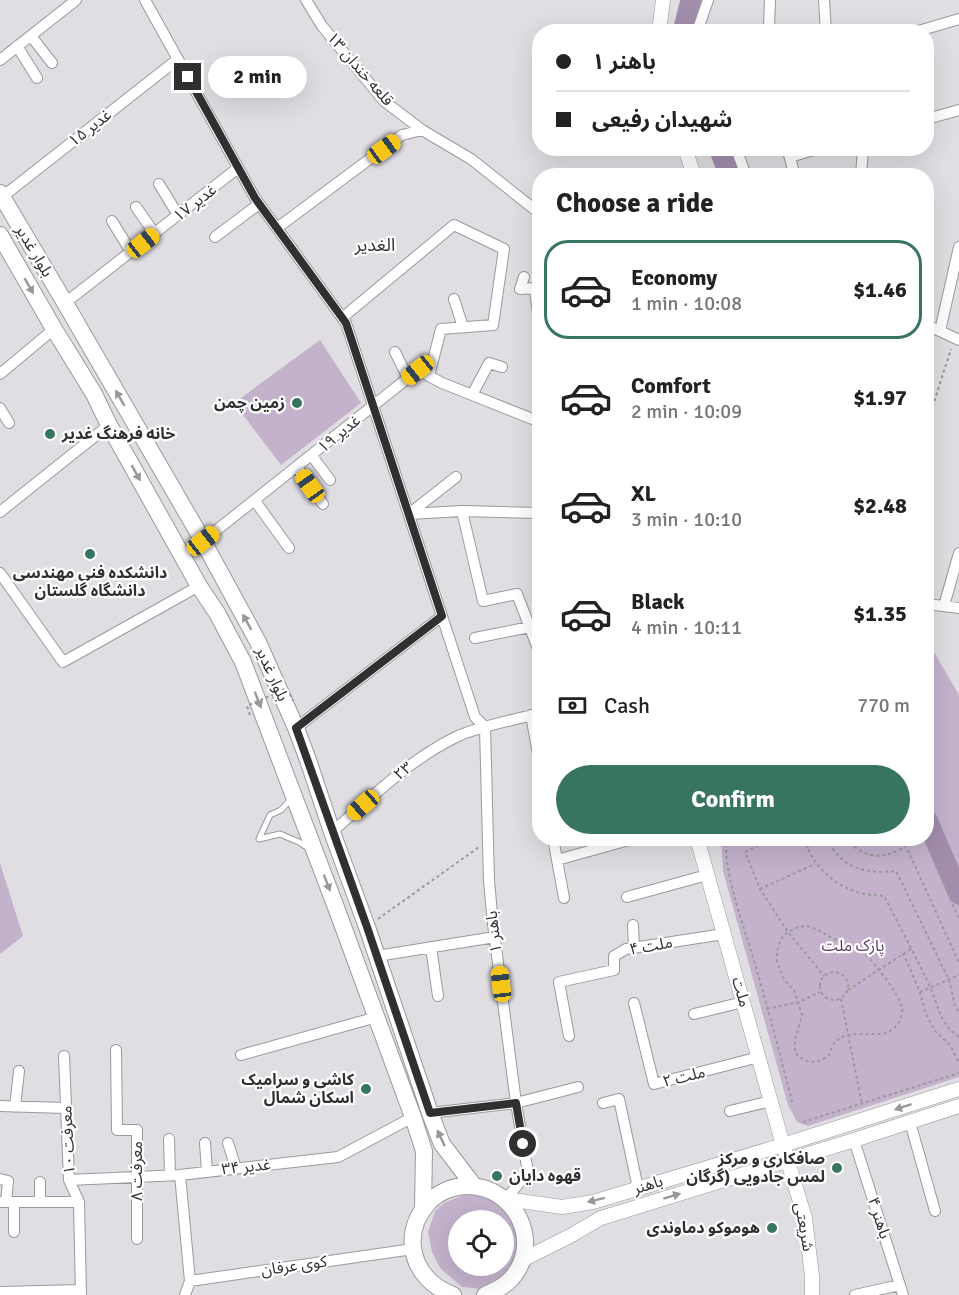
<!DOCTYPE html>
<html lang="en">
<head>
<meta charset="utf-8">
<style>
  body { margin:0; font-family:Signika,"Noto Sans Arabic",sans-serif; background:#f2f2f2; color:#222; height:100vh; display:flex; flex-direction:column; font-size:22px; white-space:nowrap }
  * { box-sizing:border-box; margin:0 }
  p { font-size:20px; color:#767676 }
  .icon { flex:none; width:33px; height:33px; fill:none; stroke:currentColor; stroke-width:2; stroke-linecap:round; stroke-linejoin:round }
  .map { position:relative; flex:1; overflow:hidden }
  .side { position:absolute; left:532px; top:168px; width:402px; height:678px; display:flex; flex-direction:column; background:#fff; border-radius:24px; box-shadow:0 6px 24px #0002 }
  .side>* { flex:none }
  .guide { position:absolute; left:532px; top:24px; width:402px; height:132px; border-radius:24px; box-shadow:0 6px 24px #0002; display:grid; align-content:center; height:132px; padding:0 24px; background:#fff }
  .fabs { position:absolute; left:448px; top:1210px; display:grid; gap:12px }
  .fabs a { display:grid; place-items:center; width:66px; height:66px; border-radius:50%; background:#fff; box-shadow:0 6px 24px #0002; font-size:30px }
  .end { position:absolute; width:27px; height:27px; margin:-14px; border:8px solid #303031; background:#fff; box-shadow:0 0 0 3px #fff }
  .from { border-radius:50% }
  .bubble { position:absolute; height:42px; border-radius:21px; background:#fff; box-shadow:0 6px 24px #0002; font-size:20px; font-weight:700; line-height:42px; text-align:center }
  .car { position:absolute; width:18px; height:36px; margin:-18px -9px; border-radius:8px; box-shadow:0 0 4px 2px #0007; background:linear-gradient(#f5c518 24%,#345 0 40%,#f5c518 0 76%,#345 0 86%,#f5c518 0) }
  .guide b { display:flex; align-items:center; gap:21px; height:57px; font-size:22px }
  .guide b+b { border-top:2px solid #e0e0e0 }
  .guide i { width:15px; height:15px; background:#222 }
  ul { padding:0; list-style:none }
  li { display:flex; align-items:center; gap:18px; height:99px; margin:0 12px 9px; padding:0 12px; border:3px solid transparent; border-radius:24px }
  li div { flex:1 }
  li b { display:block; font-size:22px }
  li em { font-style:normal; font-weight:700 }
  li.on { border-color:#387561 }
  li>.icon { width:54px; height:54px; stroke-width:1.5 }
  h2 { padding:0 24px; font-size:27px; line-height:72px }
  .pay { display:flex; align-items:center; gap:15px; height:66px; padding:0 24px; font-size:22px }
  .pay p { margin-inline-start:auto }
  .cta { display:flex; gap:12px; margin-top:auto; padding:12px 24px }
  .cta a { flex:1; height:69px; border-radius:36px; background:#387561; color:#fff; font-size:24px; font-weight:700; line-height:69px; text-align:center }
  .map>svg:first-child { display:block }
</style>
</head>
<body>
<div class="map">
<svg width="959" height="1295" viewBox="0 0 959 1295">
  <rect width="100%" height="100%" fill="#e0dee2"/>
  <path fill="#c4b2cd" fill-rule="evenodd" d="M320 340 361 403 281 465 234 403Z
    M927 640 959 695V1077L808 1126 797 1122 788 1105 723 871 721 839 927 838Z
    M0 863 23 936 0 954Z
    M470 1192 508 1202 524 1252 494 1290 462 1287 440 1268 432 1252 428 1232 435 1211 444 1203ZM459 1221H504V1266H459Z"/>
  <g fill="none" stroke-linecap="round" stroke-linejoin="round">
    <path stroke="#a38dad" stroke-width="21" d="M683 32 691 0
      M719 148 730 176
      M927 820 959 894"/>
    <g stroke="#9b999c" stroke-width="7">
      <path id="service" d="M292 798 281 810 270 815 259 839 280 834 299 842 308 848"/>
    </g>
    <g stroke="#9b999c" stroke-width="12">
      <path id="minor" d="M145 0 255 198 346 323 475 717 485 727
        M306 0 322 26 384 101 422 130 471 159 534 209 540 210
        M824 0 826 32
        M769 27 770 0
        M699 32V26L708 0
        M915 32 959 19
        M31 36 52 63
        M17 46 37 78
        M0 60 76 0
        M927 119 959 110
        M736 148 746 176
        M787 148 795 176
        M790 157 820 148
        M861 176 863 148
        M159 184 178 215
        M2 197 178 59
        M136 207 155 234
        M112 221 131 252
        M277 228 402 135 422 130
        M215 237 259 204
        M524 277 520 289 535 288 540 332
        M454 299 463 327
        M65 303 238 168
        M342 318 454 225 504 249 493 325 441 329 429 376
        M927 325 959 340
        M940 331 959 247
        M395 352 408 378
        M0 374 54 329
        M472 395 489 363 502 367
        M0 408 9 423
        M312 456 330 480
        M297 467 323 504
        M255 501 289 548
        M462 511 483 601 517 594 540 654
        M0 512 109 425
        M409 514 462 511 540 513
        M409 514 456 477
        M203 541 418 370 442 383 540 422
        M0 573 63 662 199 586
        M927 604 959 608
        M944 606 959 553
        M475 638 530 627
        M531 715 540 765
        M485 727 489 881 493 924 516 1103 528 1172 506 1199
        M296 728 442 616
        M332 832C371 798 409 760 456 737 479 726 515 720 540 713
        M553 838 564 898
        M557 860 636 838
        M627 897 707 875
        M633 925 634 948
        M431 947 438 996
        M377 956 495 937
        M634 1003 654 1084 759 1057
        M694 1014 743 1002
        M569 1036 559 982 614 970V956L626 949 724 934
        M116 1050 117 1130H137V1239
        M241 1055 377 1017
        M64 1056 69 1180 79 1202 81 1295
        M603 1103 619 1099 638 1188
        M0 1106 66 1108
        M15 1107 19 1071
        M730 1111 771 1101
        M430 1113 516 1103 578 1087
        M910 1122 935 1211
        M169 1139 170 1175
        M854 1140 903 1295
        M205 1143 207 1171
        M228 1143 236 1168
        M180 1175 190 1281
        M0 1179 8 1181 6 1202
        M69 1180 180 1175 338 1157 413 1117
        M0 1202H79
        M14 1202V1232
        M40 1202V1182
        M0 1292 81 1290
        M185 1295 190 1281 413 1249
        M855 1295 900 1285"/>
    </g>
    <g stroke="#9b999c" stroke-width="15">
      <path id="secondary" d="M659 32 663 0
        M685 148 694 176
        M697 838 783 1145 805 1218 812 1276V1295
        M506 1199 562 1207 593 1202 783 1145 959 1089
        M522 1260 570 1236 601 1218 854 1140 959 1106"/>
    </g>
    <g stroke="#9b999c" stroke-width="18">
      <path id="primary" d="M0 193 65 303 203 541 258 642 296 728 308 760 332 832 367 927 430 1113 442 1144 474 1186
        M0 235 54 329 94 394 109 425 199 586 217 613 243 662 337 910 413 1117 424 1151 423 1208
        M453 1295C432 1287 416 1271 413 1248 411 1231 417 1215 429 1202 439 1192 453 1186 466 1186 516 1185 545 1245 509 1281 502 1288 494 1291 485 1295"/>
    </g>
    <path stroke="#99989b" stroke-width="2" stroke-dasharray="3 3" stroke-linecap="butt" d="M927 424 951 349
      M726 838C724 873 742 921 752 954 767 1004 780 1054 793 1105
      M775 838 745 852 760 889 788 932 824 976
      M804 838C811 864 834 886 860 893 868 895 876 895 884 896 899 925 915 955 929 985 940 1007 937 1021 959 1037
      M827 838C841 869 865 874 896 871L949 980 955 1006 959 1013
      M846 838C864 860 884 860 906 846L959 963
      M861 838C872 845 883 847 894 838
      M924 838 959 919
      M806 847 826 839
      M760 889 815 864
      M378 919 479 847
      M807 926C818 929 826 935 836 940 846 944 857 947 865 954 874 962 900 996 902 1007 903 1011 901 1017 900 1020 884 1052 840 1014 829 1055 817 1065 805 1064 795 1052V1040L802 1015 794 990 784 980 777 962V953L779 944 783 936 788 932 798 927Z
      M903 953 920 992 925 1012 935 1031 950 1045 959 1063
      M820 986a14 14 0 1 1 28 0a14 14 0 1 1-28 0Z
      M848 990 911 949
      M920 992 959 975
      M841 999 862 1104
      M767 1009 799 1002 820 992
      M803 1122 959 1073"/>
    <use href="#service" stroke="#fff" stroke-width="5"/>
    <use href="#minor" stroke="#fff" stroke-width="10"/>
    <use href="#secondary" stroke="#fff" stroke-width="14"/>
    <use href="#primary" stroke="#fff" stroke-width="16"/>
    <path stroke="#99989b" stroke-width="2" stroke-dasharray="3 3" stroke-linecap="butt" d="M250 715 247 706 287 688 293 701"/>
  </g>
  <defs><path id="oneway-solid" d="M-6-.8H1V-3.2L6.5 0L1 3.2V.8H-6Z" transform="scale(1.5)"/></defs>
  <g fill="#989898">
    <use href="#oneway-solid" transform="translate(29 286) rotate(60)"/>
    <use href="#oneway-solid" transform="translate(120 398) rotate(-120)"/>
    <use href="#oneway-solid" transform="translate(136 473) rotate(61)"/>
    <use href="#oneway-solid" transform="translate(247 622) rotate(-119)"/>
    <use href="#oneway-solid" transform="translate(258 700) rotate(69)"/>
    <use href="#oneway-solid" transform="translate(327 883) rotate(69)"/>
    <use href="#oneway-solid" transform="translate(903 1107) rotate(162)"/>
    <use href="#oneway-solid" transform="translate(441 1138) rotate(-115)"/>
    <use href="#oneway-solid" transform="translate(672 1196) rotate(-17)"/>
    <use href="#oneway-solid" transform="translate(596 1200) rotate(166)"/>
  </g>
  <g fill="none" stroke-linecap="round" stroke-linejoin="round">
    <path stroke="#303031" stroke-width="8" d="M188 77 255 198 346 323 442 616 296 728 367 927 430 1113 516 1103 523 1144"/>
  </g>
  <g fill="#387561" stroke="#fff" stroke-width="2">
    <circle cx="297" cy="403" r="6"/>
    <circle cx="50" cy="434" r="6"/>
    <circle cx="90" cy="554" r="6"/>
    <circle cx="366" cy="1089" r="6"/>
    <circle cx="837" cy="1168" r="6"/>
    <circle cx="497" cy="1176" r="6"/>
    <circle cx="772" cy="1228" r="6"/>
  </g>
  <g text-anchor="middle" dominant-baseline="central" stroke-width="4.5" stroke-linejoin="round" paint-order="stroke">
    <g font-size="16" fill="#303031" stroke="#fff">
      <text transform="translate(360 69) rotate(49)">۱۳ قلعه خندان</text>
      <text transform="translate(90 128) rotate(-38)">۱۵ غدیر</text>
      <text transform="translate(195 203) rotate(-38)">۱۷ غدیر</text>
      <text transform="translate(34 251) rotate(59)">بلوار غدیر</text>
      <text transform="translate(339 434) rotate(-39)">۱۹ غدیر</text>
      <text transform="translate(272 674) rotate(66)">بلوار غدیر</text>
      <text transform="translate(403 771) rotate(-39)">۲۳</text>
      <text transform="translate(494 932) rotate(-97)">باهنر ۱</text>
      <text transform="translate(651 946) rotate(-10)">۴ ملت</text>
      <text transform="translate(741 992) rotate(74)">ملت</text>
      <text transform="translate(684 1077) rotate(-14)">۲ ملت</text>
      <text transform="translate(68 1140) rotate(-93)">معرفت ۱۰</text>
      <text transform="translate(246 1167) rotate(-6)">۳۴ غدیر</text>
      <text transform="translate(137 1171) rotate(-90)">معرفت ۸</text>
      <text transform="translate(648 1185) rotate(-17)">باهنر</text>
      <text transform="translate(879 1218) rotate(72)">۴ باهنر</text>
      <text transform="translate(804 1227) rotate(80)">شریعتی</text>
      <text transform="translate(294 1266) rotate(-8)">کوی عرفان</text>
    </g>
    <g font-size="16" font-weight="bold" fill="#303031" stroke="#fff" text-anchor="end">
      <text x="285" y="403">زمین چمن</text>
      <text x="62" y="434" text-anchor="start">خانه فرهنگ غدیر</text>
      <text x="90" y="573" text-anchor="middle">دانشکده فنی مهندسی<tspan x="90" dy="18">دانشگاه گلستان</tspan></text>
      <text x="354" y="1080">کاشی و سرامیک<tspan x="354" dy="18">اسکان شمال</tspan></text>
      <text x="825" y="1159">صافکاری و مرکز<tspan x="825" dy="18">لمس جادویی (گرگان</tspan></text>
      <text x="509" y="1176" text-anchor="start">قهوه دایان</text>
      <text x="760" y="1228">هوموکو دماوندی</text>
    </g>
    <g font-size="16" fill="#573765" stroke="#fff">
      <text x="853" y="946">پارک ملت</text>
    </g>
    <g font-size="18" fill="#303031" stroke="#fff">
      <text x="375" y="245">الغدیر</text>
    </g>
  </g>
</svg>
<div class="fabs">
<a><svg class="icon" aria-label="locate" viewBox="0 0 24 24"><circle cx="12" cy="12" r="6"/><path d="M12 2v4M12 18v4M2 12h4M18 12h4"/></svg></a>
</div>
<i class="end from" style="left:523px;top:1144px"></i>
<i class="end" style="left:188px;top:77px"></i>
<div class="bubble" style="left:208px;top:56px;width:99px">2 min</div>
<i class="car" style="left:384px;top:149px;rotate:54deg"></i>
<i class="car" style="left:143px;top:243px;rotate:52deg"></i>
<i class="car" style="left:418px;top:370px;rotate:231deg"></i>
<i class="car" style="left:310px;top:486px;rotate:325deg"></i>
<i class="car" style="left:203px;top:541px;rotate:52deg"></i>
<i class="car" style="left:363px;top:805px;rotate:229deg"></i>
<i class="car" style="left:501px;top:984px;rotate:353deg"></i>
<div class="guide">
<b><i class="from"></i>باهنر ۱</b>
<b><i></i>شهیدان رفیعی</b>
</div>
<section class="side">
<h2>Choose a ride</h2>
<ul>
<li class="on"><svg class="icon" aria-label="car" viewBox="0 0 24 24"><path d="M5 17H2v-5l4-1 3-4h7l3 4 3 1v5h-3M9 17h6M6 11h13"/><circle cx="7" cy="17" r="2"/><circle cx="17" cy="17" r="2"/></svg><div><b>Economy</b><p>1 min · 10:08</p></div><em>$1.46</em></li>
<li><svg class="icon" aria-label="car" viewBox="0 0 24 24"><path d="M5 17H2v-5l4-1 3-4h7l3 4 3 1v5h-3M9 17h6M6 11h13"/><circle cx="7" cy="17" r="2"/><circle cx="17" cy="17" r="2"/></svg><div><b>Comfort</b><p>2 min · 10:09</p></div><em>$1.97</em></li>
<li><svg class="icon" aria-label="car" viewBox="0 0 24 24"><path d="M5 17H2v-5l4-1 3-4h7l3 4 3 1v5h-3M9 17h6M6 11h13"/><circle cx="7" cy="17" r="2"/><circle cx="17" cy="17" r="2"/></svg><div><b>XL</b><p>3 min · 10:10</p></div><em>$2.48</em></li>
<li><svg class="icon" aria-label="car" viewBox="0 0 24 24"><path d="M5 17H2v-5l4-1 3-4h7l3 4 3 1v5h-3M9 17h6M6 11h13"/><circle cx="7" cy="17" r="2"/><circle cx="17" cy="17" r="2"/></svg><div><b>Black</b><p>4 min · 10:11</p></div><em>$1.35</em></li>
</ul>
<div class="pay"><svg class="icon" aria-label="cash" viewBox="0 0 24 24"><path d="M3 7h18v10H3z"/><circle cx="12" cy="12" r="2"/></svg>Cash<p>770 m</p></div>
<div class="cta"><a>Confirm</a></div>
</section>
</div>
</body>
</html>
